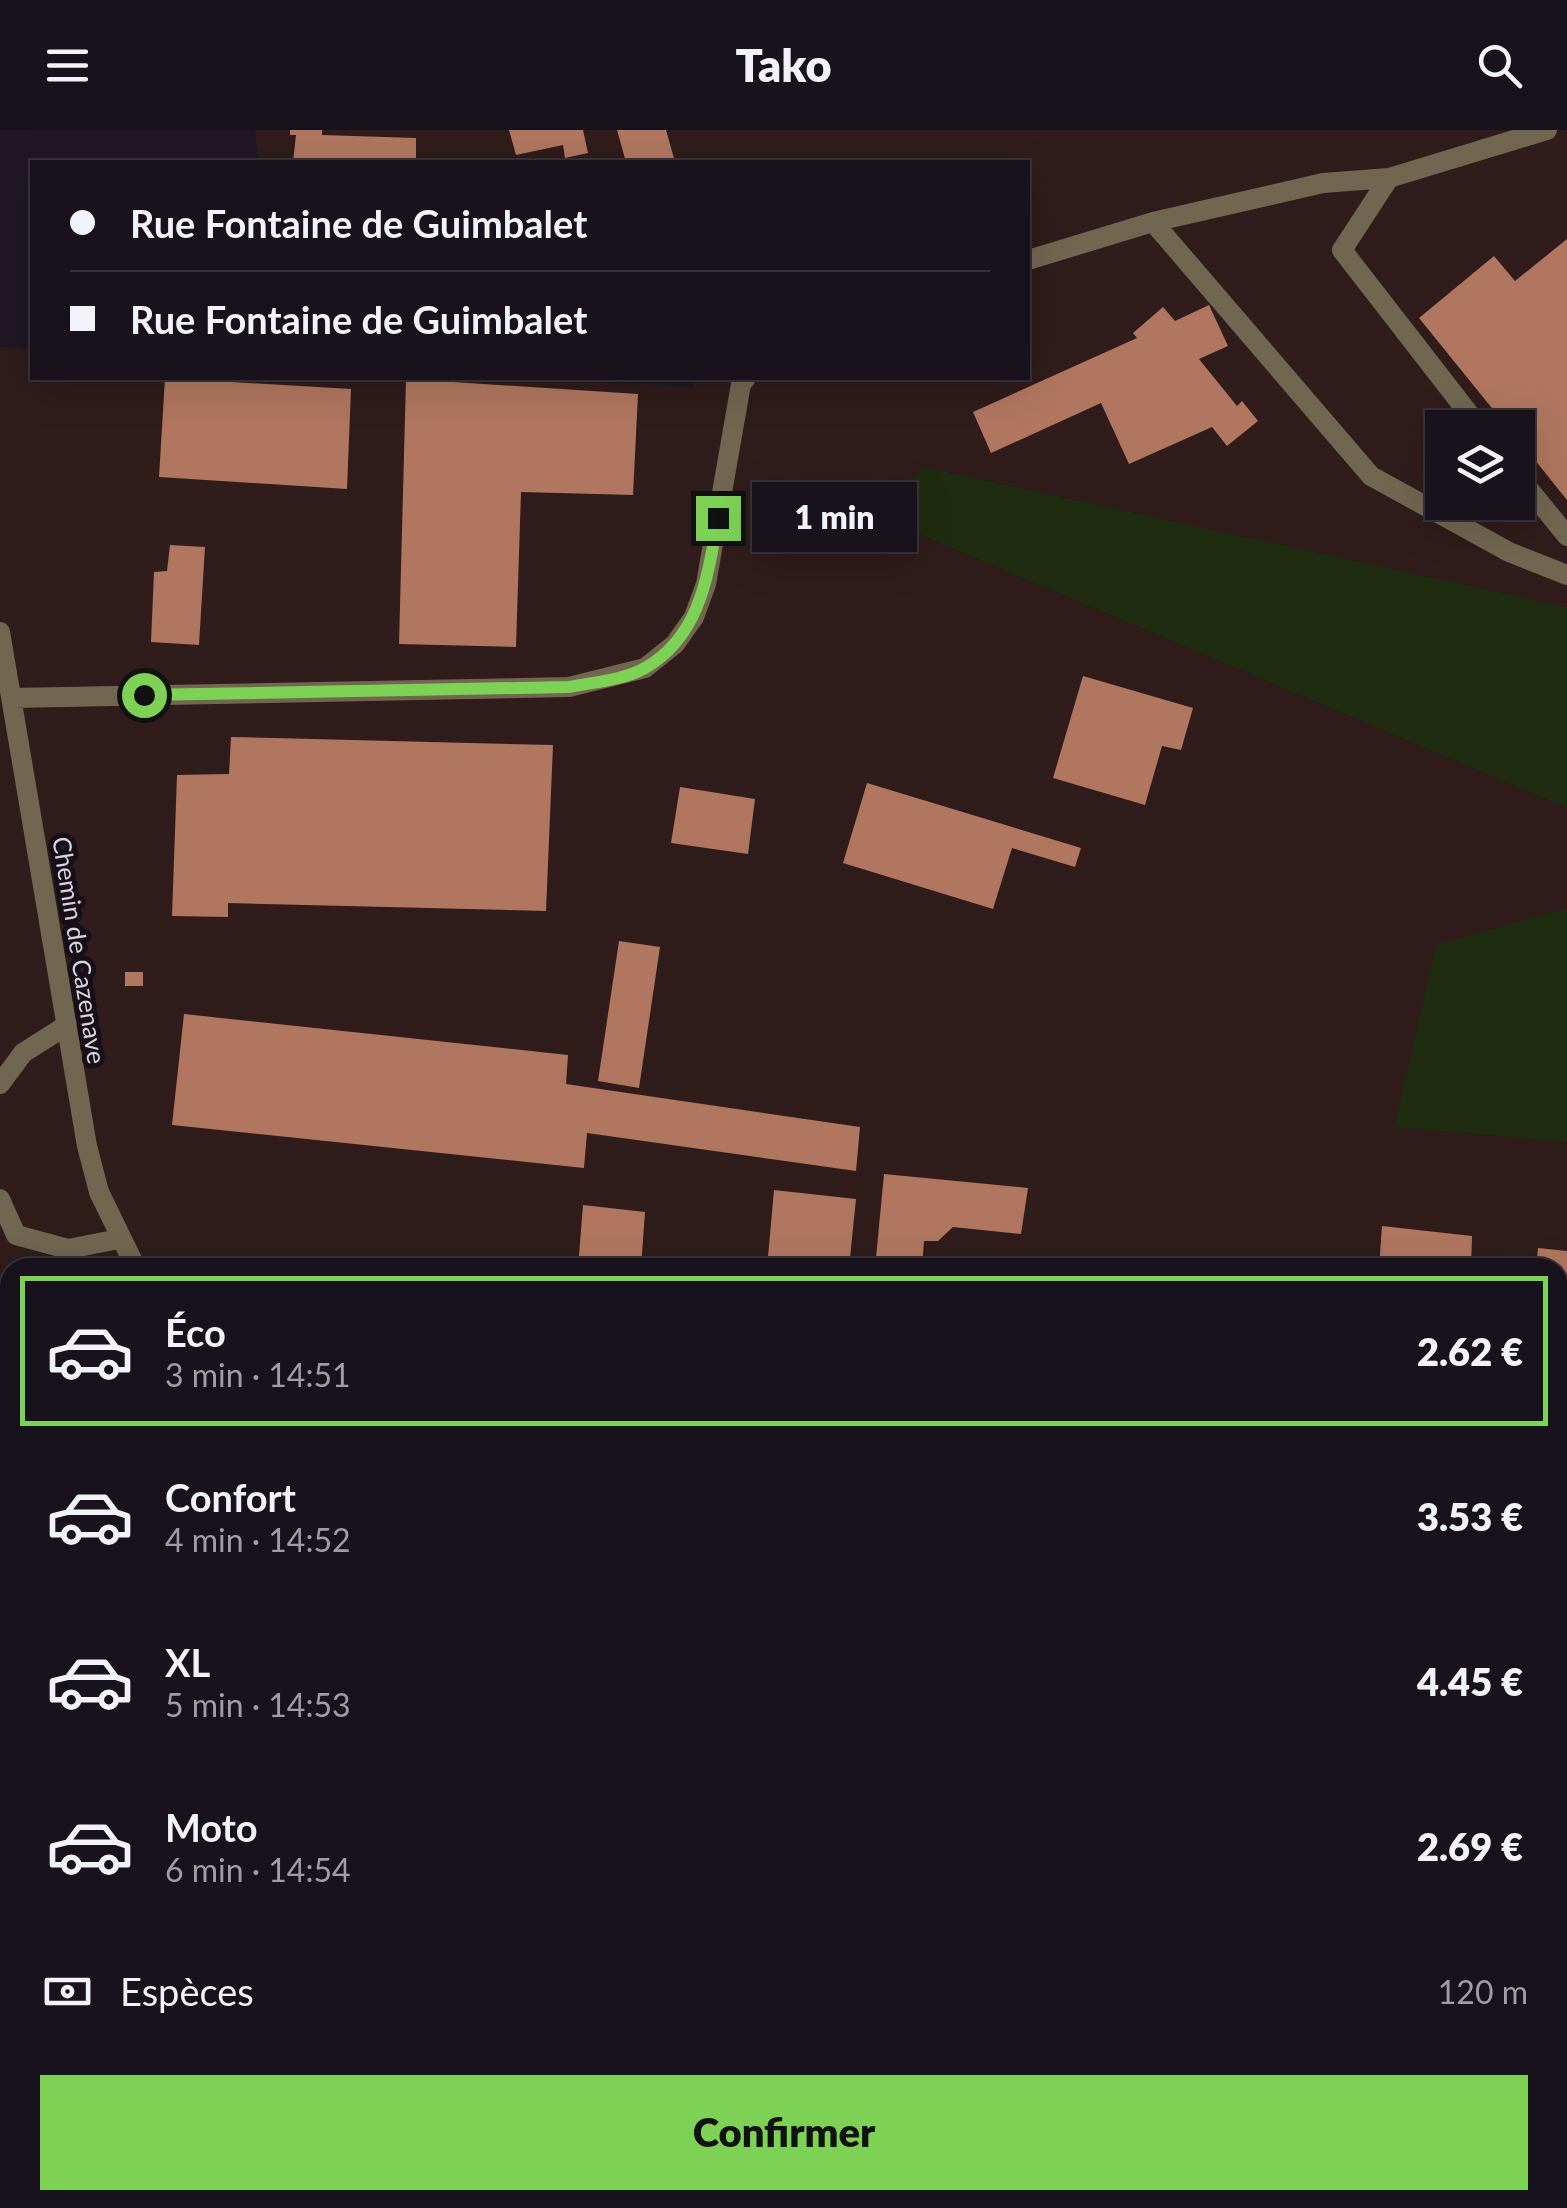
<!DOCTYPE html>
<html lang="fr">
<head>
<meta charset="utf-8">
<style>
  body { margin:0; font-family:Lato,sans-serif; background:#242028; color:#f1f3f6; height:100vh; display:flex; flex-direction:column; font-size:38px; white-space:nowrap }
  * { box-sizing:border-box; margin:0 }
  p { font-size:32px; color:#9e9ea3 }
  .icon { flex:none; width:55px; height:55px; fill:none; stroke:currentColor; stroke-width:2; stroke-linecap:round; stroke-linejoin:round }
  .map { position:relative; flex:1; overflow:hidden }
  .sheet { position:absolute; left:0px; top:1128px; width:1568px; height:952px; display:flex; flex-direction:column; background:#17121b; border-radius:30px 30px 0 0; box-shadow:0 10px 40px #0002,0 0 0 2px #36323a }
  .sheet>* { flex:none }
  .top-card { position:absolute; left:30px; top:30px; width:1000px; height:220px; border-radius:0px; box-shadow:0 10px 40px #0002,0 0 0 2px #36323a; display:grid; align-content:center; height:220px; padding:0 40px; background:#17121b }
  .controls { position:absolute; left:1425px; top:280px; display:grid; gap:20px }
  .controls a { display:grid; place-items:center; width:110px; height:110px; border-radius:0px; background:#17121b; box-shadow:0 10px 40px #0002,0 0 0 2px #36323a; font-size:50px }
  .end { position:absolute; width:45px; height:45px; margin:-22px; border:12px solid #7dd154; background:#111; box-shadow:0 0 0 5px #111 }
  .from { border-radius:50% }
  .bubble { position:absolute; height:70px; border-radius:0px; background:#17121b; box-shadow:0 10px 40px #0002,0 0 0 2px #36323a; font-size:32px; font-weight:800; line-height:70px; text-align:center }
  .top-card b { display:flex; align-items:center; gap:35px; height:95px; font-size:38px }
  .top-card b+b { border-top:2px solid #36323a }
  .top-card i { width:25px; height:25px; background:#f1f3f6 }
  ul { padding:18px 0 0; list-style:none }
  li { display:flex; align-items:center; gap:30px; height:150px; margin:0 20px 15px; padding:0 20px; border:5px solid transparent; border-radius:0px }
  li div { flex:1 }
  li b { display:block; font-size:38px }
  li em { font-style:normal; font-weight:800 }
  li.current { border-color:#7dd154 }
  li>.icon { width:90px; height:90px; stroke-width:1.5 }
  .pay { display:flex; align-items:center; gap:25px; height:110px; padding:0 40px; font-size:38px }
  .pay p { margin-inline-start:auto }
  .button { display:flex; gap:20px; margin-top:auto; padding:20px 40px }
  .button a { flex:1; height:115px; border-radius:0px; background:#7dd154; color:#111; font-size:40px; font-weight:800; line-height:115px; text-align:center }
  header { display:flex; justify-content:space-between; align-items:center; height:130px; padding:0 40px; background:#17121b; font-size:45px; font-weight:800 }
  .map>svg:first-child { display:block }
</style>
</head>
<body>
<header><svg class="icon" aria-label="menu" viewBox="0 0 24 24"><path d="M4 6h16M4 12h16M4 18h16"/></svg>Tako<svg class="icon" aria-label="search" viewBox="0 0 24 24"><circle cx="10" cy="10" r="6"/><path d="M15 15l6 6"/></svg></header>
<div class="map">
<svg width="1567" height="2078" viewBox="0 0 1567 2078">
  <rect width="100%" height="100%" fill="#1f1824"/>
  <path fill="#2f1c1b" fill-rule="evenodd" d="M255 0H1567V477L925 337 876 386 1567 678V778L1436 816 1395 997 1567 1012V2078H1338L1294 2070H1558V1138H10V2070H835L818 2071 813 2078H0V217L32 219V248H531L693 257 695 248H1028V32H258ZM1442 298H1518V372H1442Z"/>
  <path fill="#202c0f" d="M924 337 1567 477V678L876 386Z
    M1567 778V1012L1394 997 1436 815Z
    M835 2070H1294L1338 2078H813L818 2071Z"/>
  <path fill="#b0765f" d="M290 0H322V5L416 8V32H293L296 5H290Z
    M509 0H583L588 23 565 28 563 15 516 25Z
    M617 0H666L675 32H626Z
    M1567 109V370L1518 309V298H1508L1419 188 1494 126 1515 151Z
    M1209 175 1228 216 1199 229 1237 276 1242 271 1258 291 1227 316 1212 297 1129 334 1101 273 991 323 973 282 1137 208 1133 203 1163 177 1175 191Z
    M165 248 351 259 347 359 159 347Z
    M406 249 638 264 633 365 521 362 516 517 399 514Z
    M170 415 205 417 199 515 151 512 154 442 167 441Z
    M1083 546 1193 578 1181 620 1162 616 1145 675 1053 648Z
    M231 607 553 615 546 781 228 773V787L172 786 177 645 229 644Z
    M867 653 1081 718 1075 737 1012 718 993 779 843 733Z
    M680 657 755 669 748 724 671 713Z
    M619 811 660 817 639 958 598 951Z
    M125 842H143V856H125Z
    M184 884 568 925 566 954 860 997 856 1041 587 1003 584 1038 172 995Z
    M884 1044 1028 1058 1021 1104 953 1097 938 1111H924L922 1138H875Z
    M774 1060 856 1069 849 1138H767Z
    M583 1075 645 1082 641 1138H578Z
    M1382 1096 1472 1106 1471 1138H1379Z
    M1538 1118 1567 1121V1439L1558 1433V1138H1536Z
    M279 1127 393 1131V1138H279Z
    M422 1131 510 1134V1138H422Z
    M0 1655 10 1656V1852L0 1851Z
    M1558 1748 1567 1749V2066L1558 2065Z
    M0 1994 10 1995V2070H190L189 2078H0Z"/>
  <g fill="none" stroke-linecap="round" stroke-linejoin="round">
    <path stroke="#5e5863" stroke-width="6" stroke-dasharray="5 8" stroke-linecap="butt" d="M834 2070V2078"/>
    <path stroke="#716650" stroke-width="20" d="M1389 48 1342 120 1480 298
      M1153 92 1371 346 1509 422 1567 445
      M1028 130 1153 92 1323 53 1389 48 1547 0
      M1518 346 1567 406
      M0 954 23 923 67 895
      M0 1069 16 1105 68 1119 119 1109"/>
    <path stroke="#716650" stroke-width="20" d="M0 502 87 1016 99 1062 136 1138
      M12 568 569 557 645 538 675 514 694 487 706 454 741 254 746 248
      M1558 1564 1567 1570
      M298 2078 299 2070"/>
  </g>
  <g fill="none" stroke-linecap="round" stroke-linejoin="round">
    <path stroke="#7dd154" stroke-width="12" d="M144 565 569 557C594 552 624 550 645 538 701 506 708 444 718 388"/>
  </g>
  <g text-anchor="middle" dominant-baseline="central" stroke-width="10" stroke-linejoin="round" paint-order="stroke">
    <g font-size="25" fill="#dad5dd" stroke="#160f1a">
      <text transform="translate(80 820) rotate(81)">Chemin de Cazenave</text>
    </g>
  </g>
</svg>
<div class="controls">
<a><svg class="icon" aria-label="layers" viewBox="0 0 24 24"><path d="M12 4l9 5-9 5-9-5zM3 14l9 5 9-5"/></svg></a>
</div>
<i class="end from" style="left:144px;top:565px"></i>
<i class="end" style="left:718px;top:388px"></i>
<div class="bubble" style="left:752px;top:352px;width:165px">1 min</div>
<div class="top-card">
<b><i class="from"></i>Rue Fontaine de Guimbalet</b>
<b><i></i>Rue Fontaine de Guimbalet</b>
</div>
<section class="sheet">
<ul>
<li class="current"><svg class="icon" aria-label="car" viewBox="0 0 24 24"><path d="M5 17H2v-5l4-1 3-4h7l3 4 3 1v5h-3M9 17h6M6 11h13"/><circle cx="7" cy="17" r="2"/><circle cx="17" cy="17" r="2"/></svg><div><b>Éco</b><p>3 min · 14:51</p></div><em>2.62 €</em></li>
<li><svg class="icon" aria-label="car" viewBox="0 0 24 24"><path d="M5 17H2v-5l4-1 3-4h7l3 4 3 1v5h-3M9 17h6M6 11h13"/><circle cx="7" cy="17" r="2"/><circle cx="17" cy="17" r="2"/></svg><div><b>Confort</b><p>4 min · 14:52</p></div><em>3.53 €</em></li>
<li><svg class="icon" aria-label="car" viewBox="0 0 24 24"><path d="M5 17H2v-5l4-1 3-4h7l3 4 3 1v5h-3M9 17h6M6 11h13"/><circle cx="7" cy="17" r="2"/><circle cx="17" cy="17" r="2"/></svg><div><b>XL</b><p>5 min · 14:53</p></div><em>4.45 €</em></li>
<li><svg class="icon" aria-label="car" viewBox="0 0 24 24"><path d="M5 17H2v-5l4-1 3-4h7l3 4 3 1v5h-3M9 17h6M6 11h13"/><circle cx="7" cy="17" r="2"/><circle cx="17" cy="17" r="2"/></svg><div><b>Moto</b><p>6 min · 14:54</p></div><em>2.69 €</em></li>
</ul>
<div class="pay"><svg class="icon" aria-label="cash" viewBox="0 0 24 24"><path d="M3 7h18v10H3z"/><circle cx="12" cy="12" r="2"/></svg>Espèces<p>120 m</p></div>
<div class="button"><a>Confirmer</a></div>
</section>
</div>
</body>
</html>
